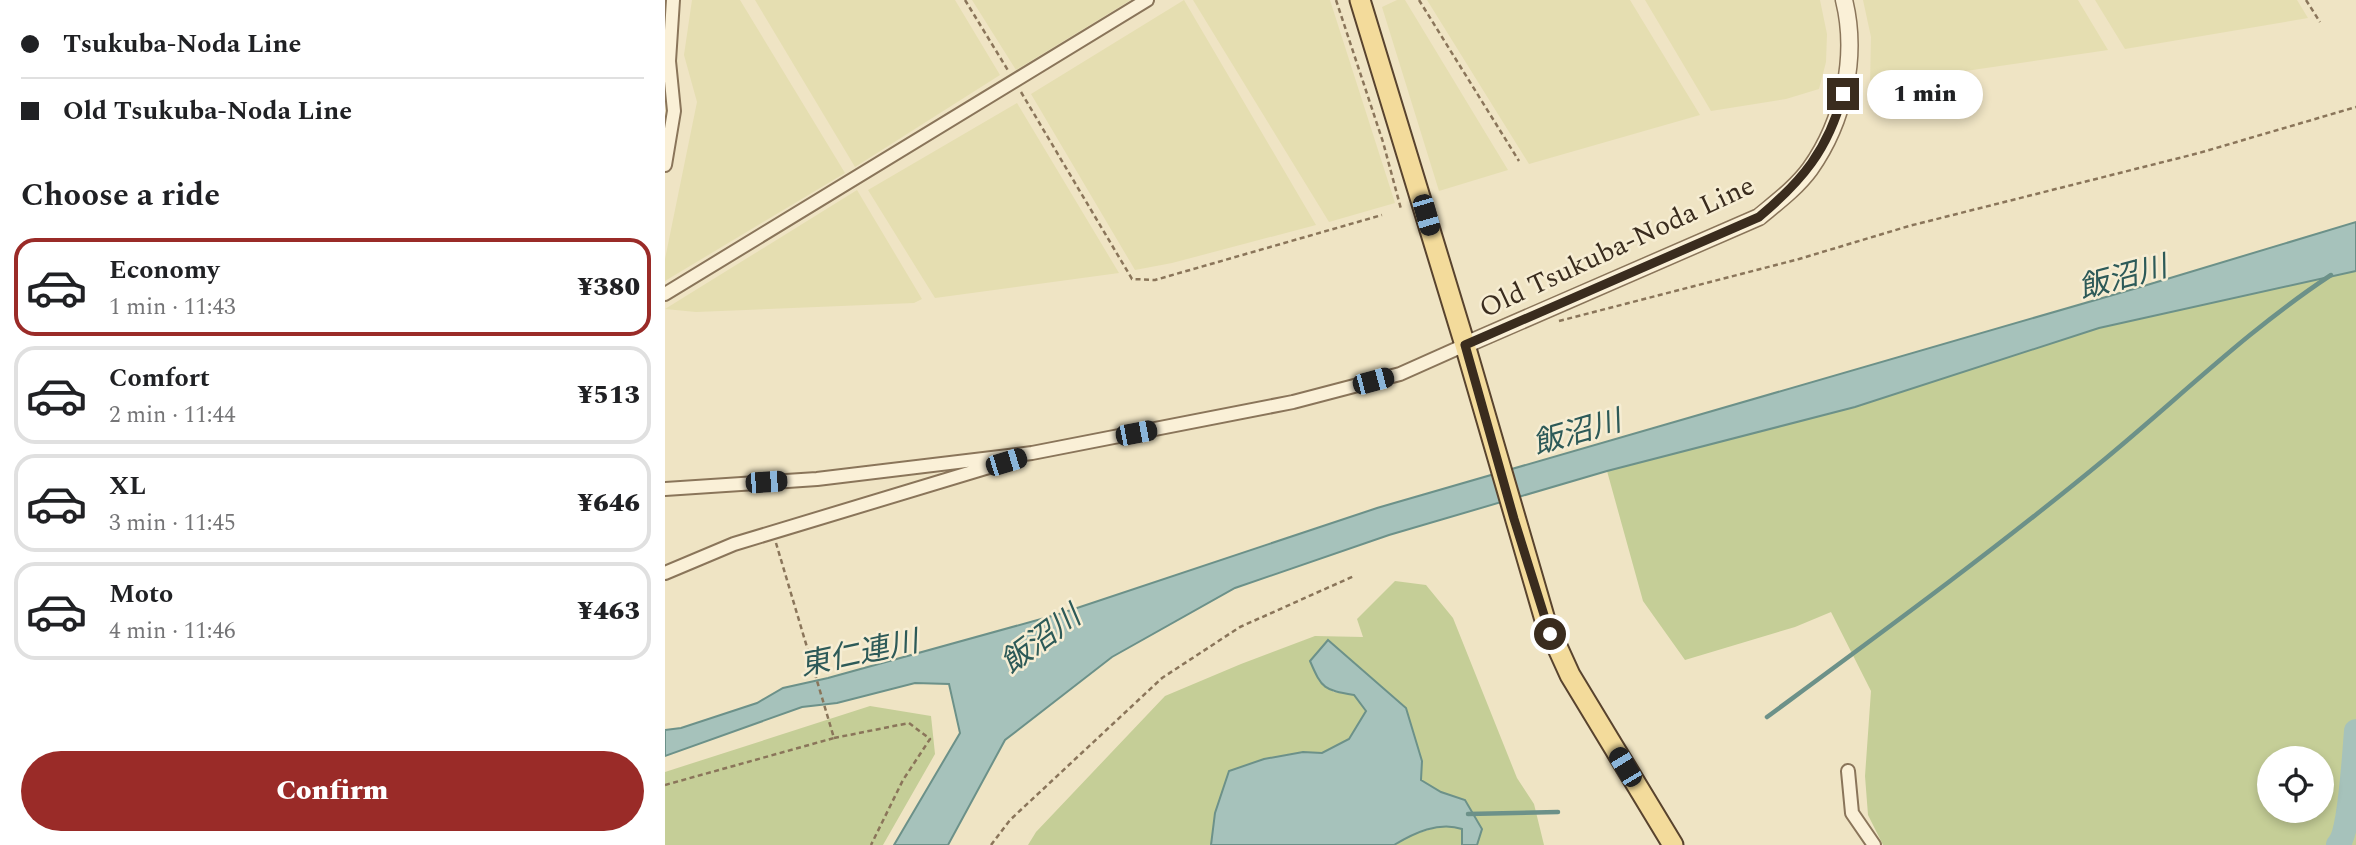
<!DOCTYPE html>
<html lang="en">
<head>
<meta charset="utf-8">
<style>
  body { margin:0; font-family:Spectral,"Noto Sans JP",serif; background:#f2f2f2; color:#202124; height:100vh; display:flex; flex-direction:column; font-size:26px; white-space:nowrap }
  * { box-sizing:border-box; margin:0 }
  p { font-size:23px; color:#757577 }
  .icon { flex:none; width:38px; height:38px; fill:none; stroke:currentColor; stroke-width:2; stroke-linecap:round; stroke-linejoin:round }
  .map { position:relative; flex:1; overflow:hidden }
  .sheet { display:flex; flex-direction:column; background:#fff; width:665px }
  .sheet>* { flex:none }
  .guide { display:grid; align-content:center; height:154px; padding:0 21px; background:#fff }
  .fabs { position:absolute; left:1592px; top:746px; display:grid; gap:14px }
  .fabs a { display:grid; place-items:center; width:77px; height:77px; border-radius:50%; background:#fff; box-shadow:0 4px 10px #0003; font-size:35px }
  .end { position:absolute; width:32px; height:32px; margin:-16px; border:9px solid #3a2c1e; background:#fff; box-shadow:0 0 0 4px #fff }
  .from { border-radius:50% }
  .bubble { position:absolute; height:49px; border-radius:24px; background:#fff; box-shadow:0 4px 10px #0003; font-size:23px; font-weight:800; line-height:49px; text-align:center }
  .car { position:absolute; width:21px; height:42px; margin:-21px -10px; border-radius:9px; box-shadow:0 0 5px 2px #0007; background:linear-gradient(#222 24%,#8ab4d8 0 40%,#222 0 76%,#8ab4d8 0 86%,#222 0) }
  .guide b { display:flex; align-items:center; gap:24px; height:66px; font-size:26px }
  .guide b+b { border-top:2px solid #e0e0e0 }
  .guide i { width:18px; height:18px; background:#202124 }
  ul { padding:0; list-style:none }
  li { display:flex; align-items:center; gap:21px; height:98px; margin:0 14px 10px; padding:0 7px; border:4px solid #e0e0e0; border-radius:21px }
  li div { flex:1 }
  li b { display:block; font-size:26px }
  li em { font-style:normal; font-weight:800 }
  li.current { border-color:#9a2b28 }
  li>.icon { width:63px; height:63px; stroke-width:1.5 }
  h2 { padding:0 21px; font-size:32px; line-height:84px }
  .primary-button { display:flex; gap:14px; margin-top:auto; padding:14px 21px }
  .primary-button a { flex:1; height:80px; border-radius:42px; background:#9a2b28; color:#fff; font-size:28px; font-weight:800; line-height:80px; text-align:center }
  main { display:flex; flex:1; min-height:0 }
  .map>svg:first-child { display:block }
</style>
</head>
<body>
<main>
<section class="sheet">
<div class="guide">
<b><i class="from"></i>Tsukuba-Noda Line</b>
<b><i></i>Old Tsukuba-Noda Line</b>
</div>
<h2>Choose a ride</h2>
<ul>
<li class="current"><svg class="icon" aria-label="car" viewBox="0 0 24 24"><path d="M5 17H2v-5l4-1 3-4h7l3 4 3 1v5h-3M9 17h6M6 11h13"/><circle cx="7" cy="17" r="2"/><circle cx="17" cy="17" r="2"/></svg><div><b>Economy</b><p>1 min · 11:43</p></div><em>¥380</em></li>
<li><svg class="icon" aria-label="car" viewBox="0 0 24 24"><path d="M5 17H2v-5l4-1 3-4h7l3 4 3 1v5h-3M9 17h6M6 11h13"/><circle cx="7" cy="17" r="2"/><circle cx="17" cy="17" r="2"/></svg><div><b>Comfort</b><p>2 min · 11:44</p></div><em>¥513</em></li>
<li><svg class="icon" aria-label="car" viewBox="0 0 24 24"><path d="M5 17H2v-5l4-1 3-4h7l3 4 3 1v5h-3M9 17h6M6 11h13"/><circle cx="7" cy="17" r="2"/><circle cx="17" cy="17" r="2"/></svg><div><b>XL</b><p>3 min · 11:45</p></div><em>¥646</em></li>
<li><svg class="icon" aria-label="car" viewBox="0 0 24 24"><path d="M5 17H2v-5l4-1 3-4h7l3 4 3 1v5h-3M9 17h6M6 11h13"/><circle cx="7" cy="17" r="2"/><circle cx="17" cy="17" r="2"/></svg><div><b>Moto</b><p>4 min · 11:46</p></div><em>¥463</em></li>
</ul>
<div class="primary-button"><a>Confirm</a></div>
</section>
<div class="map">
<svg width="1691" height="845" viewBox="0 0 1691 845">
  <rect width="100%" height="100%" fill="#efe4c4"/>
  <path fill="#e5deb1" d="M27 0H75L180 173 0 281V259L32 102 19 55Z
    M90 0H290L335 75 190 167Z
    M307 0H466L351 70Z
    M519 0 651 225 507 263 470 270 366 94Z
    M528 0H665L730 203 664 222Z
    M732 0H740L843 170 774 191 717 7Z
    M762 0H965L1035 115 864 164Z
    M980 0H1155L1162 34 1161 62 1154 89 1121 99 1046 111Z
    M1198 0H1413L1443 50 1205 85 1206 37Z
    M1430 0H1632L1643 18 1460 49Z
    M352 103 454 273 270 298 203 190Z
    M192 190 257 299 249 303 31 312 0 309Z"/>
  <path fill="#c5ce97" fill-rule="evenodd" d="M1691 271V845H1218L1203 815 1200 776 1206 691 1166 612 1130 627 1020 660 978 601 942 471 1190 407 1434 328ZM1605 758H1657V810H1605Z
    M730 581 761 585 788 618 852 778 869 804 879 845H812L817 829 800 801 776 792 756 780 757 761 663 640 668 692 689 695 701 711 684 739 656 753 638 752 599 759 564 771 550 813 546 845H363L371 832 500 696 576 664 650 636 698 637 692 619Z
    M205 706 266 716 270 754 218 845H0V772Z
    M783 824 797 829V845H729L747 835Z"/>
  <path fill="#a6c2bb" stroke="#6c9189" stroke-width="2" d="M1691 222V271L1434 328 1190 407 942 471 724 535 570 588 447 657 340 740 283 845H229L295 733 284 684 250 683 172 703 137 707 0 756V730L16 728 92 703 118 688 163 678 394 614 712 508 1472 288Z
    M663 640 741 708 757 761 756 780 776 792 800 800 817 829 812 845H797V829C774 821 749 833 729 845H546L550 813 564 771 599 759 638 752 657 753 684 739 701 711 689 695C659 690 657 689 645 661Z"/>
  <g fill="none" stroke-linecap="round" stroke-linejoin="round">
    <path stroke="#6c9189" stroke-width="4.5" d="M1102 717C1216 633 1331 549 1440 459 1515 397 1584 329 1666 275
      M803 814 893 812"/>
    <path stroke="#a6c2bb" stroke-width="24" d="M1673 845C1685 832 1689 753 1691 731"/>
    <g stroke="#8a755a" stroke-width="16">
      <path id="minor" d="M0 165 9 111 4 61 8 0
        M0 294 482 0
        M0 489 152 479 367 453 628 402 735 374 800 345
        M0 573 69 544 337 463
        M1183 771 1187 813 1209 845"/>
    </g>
    <g stroke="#8a755a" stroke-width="19">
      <path id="tertiary" d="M800 345 1094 217C1112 202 1131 188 1145 169 1179 121 1193 56 1179 0"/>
    </g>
    <g stroke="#58432e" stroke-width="23">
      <path id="primary" d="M695 0 800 345 880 620 905 675 1008 845"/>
    </g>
    <path stroke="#8a755a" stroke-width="2.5" stroke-dasharray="5 3.5" stroke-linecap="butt" d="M300 0 344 72
      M671 0 718 142 736 209
      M754 0 854 161
      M1641 0 1655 22
      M356 92 467 279 490 280 717 215
      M894 321 1134 259 1244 226 1534 153 1691 107
      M169 738 244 723 265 739 238 780 206 845
      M0 785 169 738 111 543
      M326 845 345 820 497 678 575 627 689 576"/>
    <use href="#minor" stroke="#faf0d7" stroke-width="12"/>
    <use href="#tertiary" stroke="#faf0d7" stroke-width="16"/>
    <use href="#primary" stroke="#f3db9b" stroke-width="19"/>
  </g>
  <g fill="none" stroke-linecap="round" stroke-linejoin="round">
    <path stroke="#3a2c1e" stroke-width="9" d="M885 634 849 519 800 345 1094 217C1137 181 1163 150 1178 94"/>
  </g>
  <g text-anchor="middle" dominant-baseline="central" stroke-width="5" stroke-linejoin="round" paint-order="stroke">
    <g font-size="28" fill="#3a2c1e" stroke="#f6edd3">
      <text transform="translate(952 247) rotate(-25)">Old Tsukuba-Noda Line</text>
    </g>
    <g font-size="30" font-style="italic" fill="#2d5a58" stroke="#f6edd3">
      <text transform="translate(1458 278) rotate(-15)">飯沼川</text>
      <text transform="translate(912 433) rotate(-16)">飯沼川</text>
      <text transform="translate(376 640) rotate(-37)">飯沼川</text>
      <text transform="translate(194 654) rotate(-12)">東仁連川</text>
    </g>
  </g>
</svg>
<div class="fabs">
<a><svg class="icon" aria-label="locate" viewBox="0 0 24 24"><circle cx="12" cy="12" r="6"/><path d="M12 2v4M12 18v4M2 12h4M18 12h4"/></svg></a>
</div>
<i class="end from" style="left:885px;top:634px"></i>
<i class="end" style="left:1178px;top:94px"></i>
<div class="bubble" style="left:1202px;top:70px;width:116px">1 min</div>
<i class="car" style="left:761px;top:215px;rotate:164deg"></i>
<i class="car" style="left:708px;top:381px;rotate:75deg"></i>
<i class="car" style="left:471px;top:433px;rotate:79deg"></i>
<i class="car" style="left:341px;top:462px;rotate:73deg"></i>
<i class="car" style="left:101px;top:482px;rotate:86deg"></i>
<i class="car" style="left:960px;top:767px;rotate:329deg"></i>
</div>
</main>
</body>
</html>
